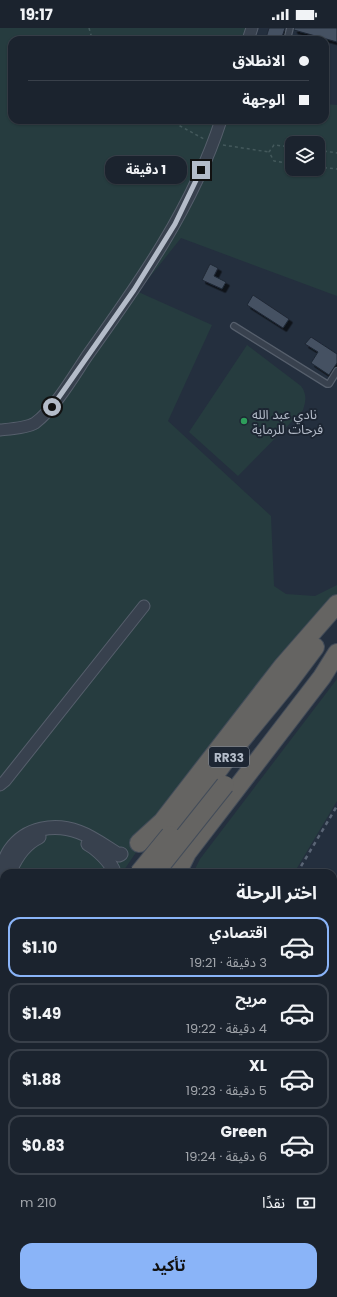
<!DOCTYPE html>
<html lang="ar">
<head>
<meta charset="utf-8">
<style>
  body { margin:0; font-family:Poppins,"Noto Sans Arabic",sans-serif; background:#242b36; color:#f1f3f6; direction:rtl; height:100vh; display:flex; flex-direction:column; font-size:15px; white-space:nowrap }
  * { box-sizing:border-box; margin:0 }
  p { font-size:13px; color:#a0a4aa }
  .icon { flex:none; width:22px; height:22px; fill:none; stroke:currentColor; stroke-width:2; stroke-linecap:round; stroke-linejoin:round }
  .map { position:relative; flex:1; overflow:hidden; direction:ltr }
  .side { position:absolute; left:0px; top:841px; width:337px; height:428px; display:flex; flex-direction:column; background:#1b232e; border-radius:12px 12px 0 0; box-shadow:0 1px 3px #0004,0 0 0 1px #39404a; direction:rtl }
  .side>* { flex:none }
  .guide { position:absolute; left:8px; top:8px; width:321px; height:88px; border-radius:12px; box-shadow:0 1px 3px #0004,0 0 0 1px #39404a; direction:rtl; display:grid; align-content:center; height:88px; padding:0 20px; background:#1b232e }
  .fabs { position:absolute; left:285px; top:108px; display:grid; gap:8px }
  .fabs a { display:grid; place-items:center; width:40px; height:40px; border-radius:8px; background:#1b232e; box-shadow:0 1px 3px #0004,0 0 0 1px #39404a; font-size:20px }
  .end { position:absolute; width:18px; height:18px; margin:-9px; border:5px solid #b4bcc9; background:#111; box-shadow:0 0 0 2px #111 }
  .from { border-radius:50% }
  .bubble { position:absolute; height:28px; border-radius:12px; background:#1b232e; box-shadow:0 1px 3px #0004,0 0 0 1px #39404a; font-size:13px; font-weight:700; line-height:28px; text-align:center; direction:rtl }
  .guide b { display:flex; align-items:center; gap:14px; height:38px; font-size:15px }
  .guide b+b { border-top:1px solid #39404a }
  .guide i { width:10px; height:10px; background:#f1f3f6 }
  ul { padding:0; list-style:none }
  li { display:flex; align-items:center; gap:12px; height:60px; margin:0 8px 6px; padding:0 12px; border:2px solid #39404a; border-radius:12px }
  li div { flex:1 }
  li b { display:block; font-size:15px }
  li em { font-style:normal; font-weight:700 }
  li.active { border-color:#8ab4f8 }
  li>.icon { width:36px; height:36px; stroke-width:1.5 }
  h2 { padding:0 20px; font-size:18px; line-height:48px }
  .pay { display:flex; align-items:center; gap:10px; height:44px; padding:0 20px; font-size:15px }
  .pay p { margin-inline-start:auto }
  .action { display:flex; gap:8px; margin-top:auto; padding:8px 20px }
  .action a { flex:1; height:46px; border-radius:12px; background:#8ab4f8; color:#111; font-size:16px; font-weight:700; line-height:46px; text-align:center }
  .status { display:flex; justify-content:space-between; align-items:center; height:28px; padding:0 20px; background:#1b232e; direction:ltr }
  .status svg { height:11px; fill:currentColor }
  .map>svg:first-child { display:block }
</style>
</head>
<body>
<div class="status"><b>19:17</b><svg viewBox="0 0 49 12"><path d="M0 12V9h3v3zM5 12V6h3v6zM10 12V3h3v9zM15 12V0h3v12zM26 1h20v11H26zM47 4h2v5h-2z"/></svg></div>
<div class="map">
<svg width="337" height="1269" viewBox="0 0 337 1269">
  <defs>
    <filter id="shadow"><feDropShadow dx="3.5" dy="3.5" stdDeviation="0" flood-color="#0009"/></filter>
  </defs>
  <rect width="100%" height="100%" fill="#242f3e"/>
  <path fill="#263c3f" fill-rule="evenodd" d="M0 0H249L247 12H12V92H325V76L337 77V268L181 210 142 259 134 262 212 297 168 393 271 488 274 558 286 566 315 568 337 557V578L137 823 122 845H4V1034L0 1041ZM292 115H318V141H292Z
    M247 317 301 358C307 366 306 373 303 382L238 448 189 404Z
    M337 651V773L294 845H193L200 831Z
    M4 1091V1218L0 1219V1097Z
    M337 1173V1269H0V1250L4 1249V1265H333V1174Z"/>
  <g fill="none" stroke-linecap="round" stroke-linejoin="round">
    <path stroke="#394c67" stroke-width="2.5" d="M333 1223 337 1221
      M0 1258 4 1257
      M240 1269 248 1265"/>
  </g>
  <path fill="#455162" stroke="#1f2835" filter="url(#shadow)" d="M269 0H285L281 12 266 10Z
    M294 0H337V14L294 2Z
    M210 236 218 240 214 248 226 254 222 261 202 252Z
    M253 267 289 291 283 300 247 277Z
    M311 309 337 326V335L329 347 311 335 318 324 305 316Z"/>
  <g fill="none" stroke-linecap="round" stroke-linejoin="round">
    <g stroke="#565f6c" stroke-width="8">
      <path id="service" d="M287 12 290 0
        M234 298 327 356H329L337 343"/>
    </g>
    <g stroke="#565f6c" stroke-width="13">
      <path id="minor" d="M248 12 252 0
        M0 402C10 401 27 400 35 395 55 380 73 349 87 328 140 254 193 179 221 92
        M0 757 5 753 144 578"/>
    </g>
    <g stroke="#565f6c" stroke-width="15">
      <path id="tertiary" d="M88 816C97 821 111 834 114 844
        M10 843C16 829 24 816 39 809
        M0 847C3 838 5 829 10 822 26 799 55 795 79 804 93 809 106 819 119 827L121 826
        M0 905 4 873"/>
    </g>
    <g stroke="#434c59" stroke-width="20">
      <path id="trunk" d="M171 805 234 721 288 655 315 619
        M139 815 162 794 282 639 337 576
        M177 845 187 825 322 649 337 625
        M0 1002 4 997
        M0 1022 4 1017
        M0 1048 4 1042
        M0 1069 4 1063"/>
    </g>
    <path stroke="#44595c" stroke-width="1.5" stroke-dasharray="3 3" stroke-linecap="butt" d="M89 0 91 7 96 12
      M169 92 204 111
      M223 117 269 124
      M292 119 274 117 269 124 274 133 292 136
      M318 122 337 125
      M318 139 337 141"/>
    <use href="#service" stroke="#38414e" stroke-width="5.5"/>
    <use href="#minor" stroke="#38414e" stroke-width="11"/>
    <use href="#tertiary" stroke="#38414e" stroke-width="13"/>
    <use href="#trunk" stroke="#656462" stroke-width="18"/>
    <path stroke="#5a6575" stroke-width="2.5" stroke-dasharray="4 4" stroke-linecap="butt" d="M297 845 337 778
      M333 1150 337 1149
      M333 1162 337 1161
      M0 1226 4 1225
      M0 1232 4 1231
      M0 1241 4 1240
      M43 1269 46 1265"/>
    <g stroke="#434c59" stroke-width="20" stroke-linecap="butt">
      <path id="trunk-bridge" d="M139 845 170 807
        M155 845 225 757"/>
    </g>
    <use href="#trunk-bridge" stroke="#656462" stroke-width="18"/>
  </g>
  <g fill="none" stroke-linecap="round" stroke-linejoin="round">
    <path stroke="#b4bcc9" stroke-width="5" d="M52 379 134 262 175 196 201 142"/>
  </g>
  <circle fill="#2e9e5b" stroke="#1d2633" stroke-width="1.5" cx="244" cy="393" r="4"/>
  <g text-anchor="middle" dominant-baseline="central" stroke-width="4" stroke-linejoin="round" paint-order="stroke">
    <rect fill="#1d2633" stroke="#878f9c" stroke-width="1" x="209" y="719" width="40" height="20" rx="3"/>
    <g font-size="12" font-weight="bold" fill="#b4bcc9">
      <text x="229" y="729">RR33</text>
    </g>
    <g font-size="13" fill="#b4bcc9" stroke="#1d2633" text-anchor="start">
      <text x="252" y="386">نادي عبد الله<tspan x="252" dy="15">فرحات للرماية</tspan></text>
    </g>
  </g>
</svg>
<div class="fabs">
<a><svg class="icon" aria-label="layers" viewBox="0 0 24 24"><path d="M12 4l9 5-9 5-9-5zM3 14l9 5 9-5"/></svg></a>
</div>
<i class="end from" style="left:52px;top:379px"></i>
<i class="end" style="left:201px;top:142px"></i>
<div class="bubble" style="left:105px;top:128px;width:82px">1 دقيقة</div>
<div class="guide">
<b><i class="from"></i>الانطلاق</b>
<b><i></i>الوجهة</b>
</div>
<section class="side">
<h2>اختر الرحلة</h2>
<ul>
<li class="active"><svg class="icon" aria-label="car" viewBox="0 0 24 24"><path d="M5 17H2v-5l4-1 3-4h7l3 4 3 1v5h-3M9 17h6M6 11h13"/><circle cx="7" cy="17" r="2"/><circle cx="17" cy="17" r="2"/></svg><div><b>اقتصادي</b><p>3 دقيقة · 19:21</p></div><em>$1.10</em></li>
<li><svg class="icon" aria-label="car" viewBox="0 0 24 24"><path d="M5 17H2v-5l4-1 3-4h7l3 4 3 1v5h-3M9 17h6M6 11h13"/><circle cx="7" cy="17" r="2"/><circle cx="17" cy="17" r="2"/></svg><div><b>مريح</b><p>4 دقيقة · 19:22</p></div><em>$1.49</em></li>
<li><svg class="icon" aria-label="car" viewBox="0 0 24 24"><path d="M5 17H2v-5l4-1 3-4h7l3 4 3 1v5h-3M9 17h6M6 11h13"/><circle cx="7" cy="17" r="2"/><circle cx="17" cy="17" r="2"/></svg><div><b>XL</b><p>5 دقيقة · 19:23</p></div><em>$1.88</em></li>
<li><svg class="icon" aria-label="car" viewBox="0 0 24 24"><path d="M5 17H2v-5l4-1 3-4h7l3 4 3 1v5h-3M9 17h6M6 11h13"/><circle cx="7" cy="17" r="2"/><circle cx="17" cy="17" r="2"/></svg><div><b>Green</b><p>6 دقيقة · 19:24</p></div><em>$0.83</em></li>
</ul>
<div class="pay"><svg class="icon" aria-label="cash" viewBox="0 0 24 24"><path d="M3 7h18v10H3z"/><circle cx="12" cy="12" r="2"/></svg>نقدًا<p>210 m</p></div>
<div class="action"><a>تأكيد</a></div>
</section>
</div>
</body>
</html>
